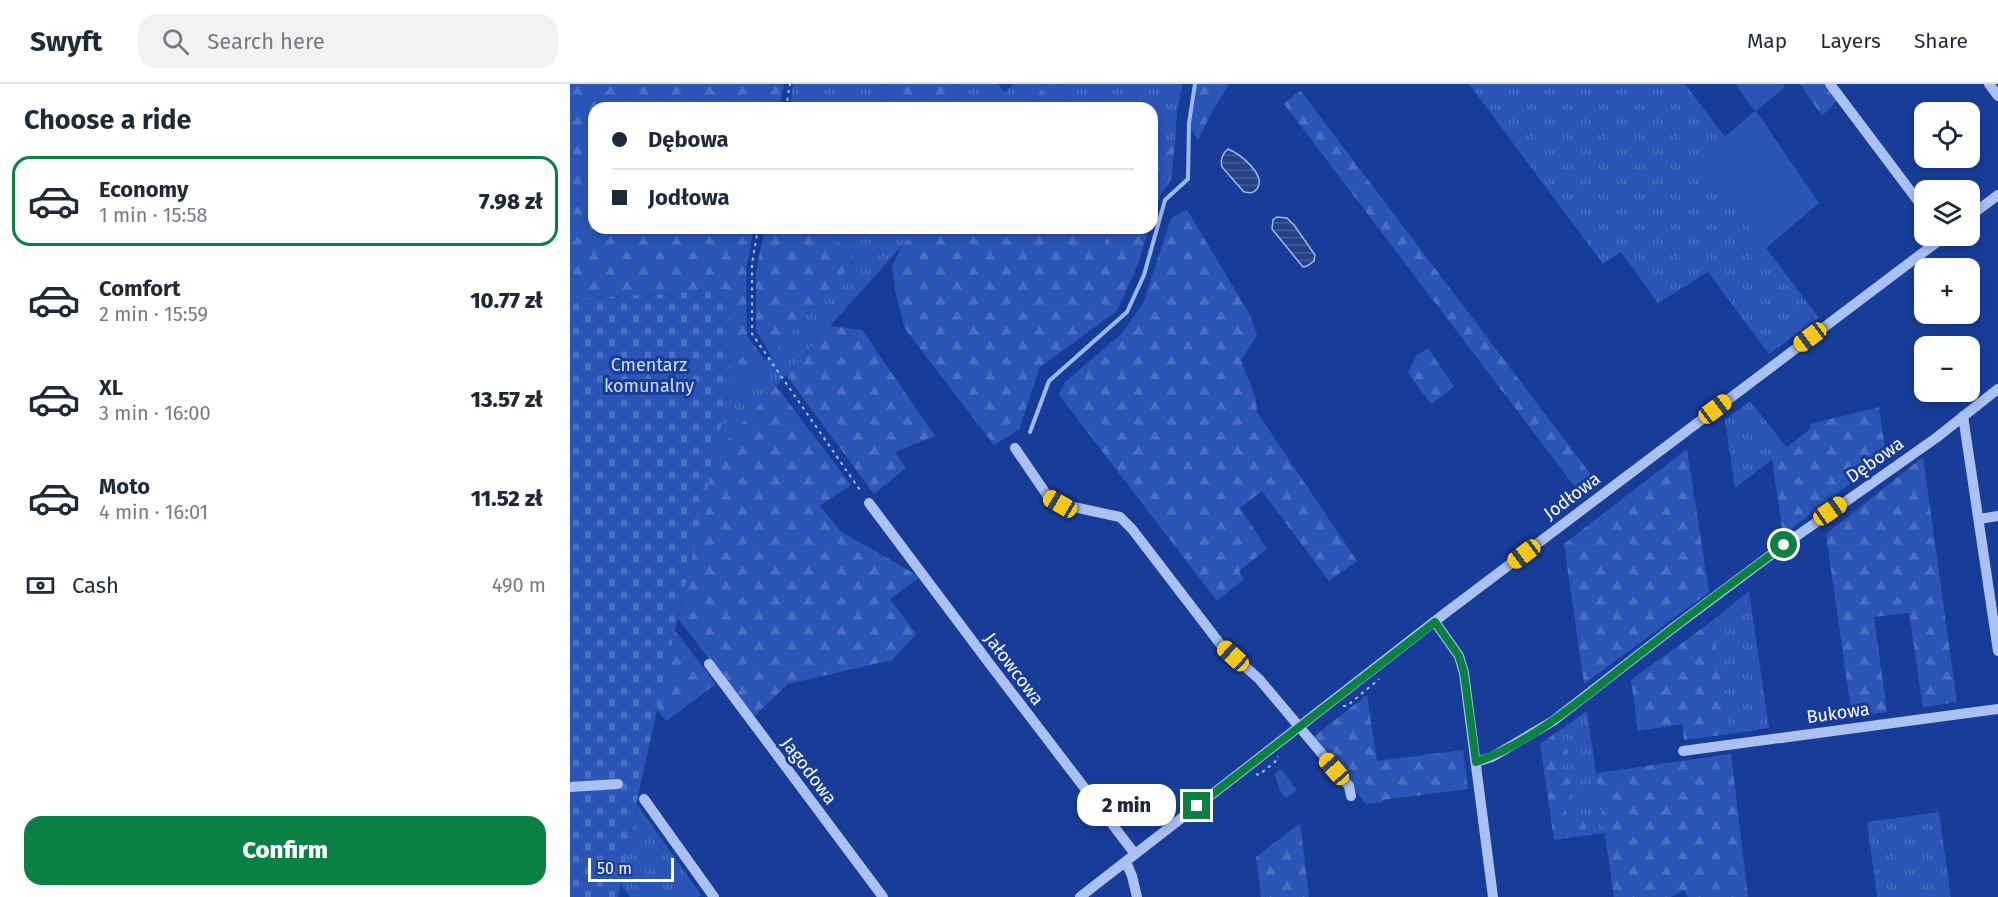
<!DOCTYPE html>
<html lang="en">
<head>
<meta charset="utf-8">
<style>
  body { margin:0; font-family:"Fira Sans",sans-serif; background:#f2f2f3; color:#1f2937; height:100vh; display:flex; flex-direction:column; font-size:22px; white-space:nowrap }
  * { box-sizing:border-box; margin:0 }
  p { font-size:20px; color:#747a83 }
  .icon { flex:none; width:33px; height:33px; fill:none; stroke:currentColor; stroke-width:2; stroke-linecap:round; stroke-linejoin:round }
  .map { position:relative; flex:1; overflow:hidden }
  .details { display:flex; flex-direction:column; background:#fff; width:570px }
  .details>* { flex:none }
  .banner { position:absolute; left:18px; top:18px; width:570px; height:132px; border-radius:18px; box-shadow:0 3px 9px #0003; display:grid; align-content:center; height:132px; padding:0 24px; background:#fff }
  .tools { position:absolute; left:1344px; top:18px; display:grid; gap:12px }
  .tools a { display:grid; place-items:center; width:66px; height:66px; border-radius:12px; background:#fff; box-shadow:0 3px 9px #0003; font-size:30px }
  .scale { position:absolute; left:18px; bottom:15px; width:86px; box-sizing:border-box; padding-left:6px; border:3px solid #fff; border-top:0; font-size:16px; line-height:21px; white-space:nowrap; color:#fff; -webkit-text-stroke:4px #173d98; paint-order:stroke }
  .end { position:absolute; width:27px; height:27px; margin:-14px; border:8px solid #0b8043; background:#fff; box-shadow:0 0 0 3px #fff }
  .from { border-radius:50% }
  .bubble { position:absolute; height:42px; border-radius:18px; background:#fff; box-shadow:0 3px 9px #0003; font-size:20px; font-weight:800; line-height:42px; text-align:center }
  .car { position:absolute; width:18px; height:36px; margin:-18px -9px; border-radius:8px; box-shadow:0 0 4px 2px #0007; background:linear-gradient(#f5c518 24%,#345 0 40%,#f5c518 0 76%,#345 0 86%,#f5c518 0) }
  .banner b { display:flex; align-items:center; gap:21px; height:57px; font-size:22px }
  .banner b+b { border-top:2px solid #e0e1e3 }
  .banner i { width:15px; height:15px; background:#1f2937 }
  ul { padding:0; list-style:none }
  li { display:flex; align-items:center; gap:18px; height:90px; margin:0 12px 9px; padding:0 12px; border:3px solid transparent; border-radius:18px }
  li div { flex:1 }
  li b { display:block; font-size:22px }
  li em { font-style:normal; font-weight:800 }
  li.active { border-color:#0b8043 }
  li>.icon { width:54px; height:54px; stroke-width:1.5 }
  h2 { padding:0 24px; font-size:27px; line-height:72px }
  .pay { display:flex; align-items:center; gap:15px; height:66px; padding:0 24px; font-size:22px }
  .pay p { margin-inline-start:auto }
  .cta { display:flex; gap:12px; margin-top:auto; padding:12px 24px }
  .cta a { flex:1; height:69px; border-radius:18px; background:#0b8043; color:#fff; font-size:24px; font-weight:800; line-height:69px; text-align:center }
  header { display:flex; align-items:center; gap:36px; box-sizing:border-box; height:84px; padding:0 30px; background:#fff; border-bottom:2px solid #e0e1e3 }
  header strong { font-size:28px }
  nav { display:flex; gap:33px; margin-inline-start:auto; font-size:21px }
  .search { width:420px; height:54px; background:#f2f2f3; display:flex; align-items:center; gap:15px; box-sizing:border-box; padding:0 21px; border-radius:18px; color:#747a83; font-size:22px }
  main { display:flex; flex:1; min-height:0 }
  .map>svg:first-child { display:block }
</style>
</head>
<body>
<header>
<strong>Swyft</strong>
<div class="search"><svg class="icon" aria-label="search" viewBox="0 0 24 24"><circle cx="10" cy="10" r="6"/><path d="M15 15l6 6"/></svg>Search here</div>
<nav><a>Map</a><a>Layers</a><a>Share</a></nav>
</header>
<main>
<section class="details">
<h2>Choose a ride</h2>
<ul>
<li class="active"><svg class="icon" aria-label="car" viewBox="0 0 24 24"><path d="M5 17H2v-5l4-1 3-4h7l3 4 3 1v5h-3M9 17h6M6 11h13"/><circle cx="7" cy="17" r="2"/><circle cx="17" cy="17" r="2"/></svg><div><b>Economy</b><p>1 min · 15:58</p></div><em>7.98 zł</em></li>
<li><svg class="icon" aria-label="car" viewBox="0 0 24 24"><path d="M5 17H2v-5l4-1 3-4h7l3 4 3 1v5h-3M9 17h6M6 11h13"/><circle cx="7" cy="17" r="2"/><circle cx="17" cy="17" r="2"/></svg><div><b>Comfort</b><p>2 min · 15:59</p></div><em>10.77 zł</em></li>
<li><svg class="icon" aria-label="car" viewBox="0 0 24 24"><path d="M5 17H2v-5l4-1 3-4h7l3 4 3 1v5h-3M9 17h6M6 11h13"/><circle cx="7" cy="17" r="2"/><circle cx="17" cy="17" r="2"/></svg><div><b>XL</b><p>3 min · 16:00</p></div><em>13.57 zł</em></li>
<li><svg class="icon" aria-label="car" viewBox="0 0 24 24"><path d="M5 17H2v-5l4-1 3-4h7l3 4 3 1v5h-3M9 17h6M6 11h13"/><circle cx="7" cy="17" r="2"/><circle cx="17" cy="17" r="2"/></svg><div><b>Moto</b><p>4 min · 16:01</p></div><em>11.52 zł</em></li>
</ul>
<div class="pay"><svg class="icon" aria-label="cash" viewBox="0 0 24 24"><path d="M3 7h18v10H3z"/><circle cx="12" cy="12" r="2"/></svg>Cash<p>490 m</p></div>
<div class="cta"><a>Confirm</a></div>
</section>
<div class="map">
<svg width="1428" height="813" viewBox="0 0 1428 813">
  <defs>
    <pattern id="grass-tufts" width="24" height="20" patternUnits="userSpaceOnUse" patternTransform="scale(1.5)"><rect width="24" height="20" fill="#2b55b6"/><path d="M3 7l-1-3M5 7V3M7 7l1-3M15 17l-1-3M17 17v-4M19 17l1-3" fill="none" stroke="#4b6ec1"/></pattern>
    <pattern id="forest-firs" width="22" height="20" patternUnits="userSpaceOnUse" patternTransform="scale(1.5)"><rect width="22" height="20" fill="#2b55b6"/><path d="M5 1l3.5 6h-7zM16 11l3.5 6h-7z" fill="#4b6ec1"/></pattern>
    <pattern id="cemetery-stones" width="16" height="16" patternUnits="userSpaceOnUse" patternTransform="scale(1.5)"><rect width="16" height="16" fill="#2b55b6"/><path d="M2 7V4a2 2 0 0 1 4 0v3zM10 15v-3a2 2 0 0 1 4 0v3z" fill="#4b6ec1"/></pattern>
    <pattern id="water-rules" width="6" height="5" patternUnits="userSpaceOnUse" patternTransform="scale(1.5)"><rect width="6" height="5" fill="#274287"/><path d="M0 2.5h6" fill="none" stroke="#475e99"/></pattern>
  </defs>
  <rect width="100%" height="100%" fill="#173d98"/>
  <path fill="url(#grass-tufts)" d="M223 0H315L309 12 318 24H220Z
    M387 0H428L435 9 443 0H477L455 24H405Z
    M487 0H613L607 27 605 60 595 61 586 73 582 76V24H508Z
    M899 0H1115L1155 53 1129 75 1249 234 1199 270 1138 188 1088 219 1051 168 1033 180Z
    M258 144H348L144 371 155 322 284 178Z
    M517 144H549L537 151 533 167Z
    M1180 317 1217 364 1165 404 1155 336Z
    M1179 507 1199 644 1159 650 1142 537Z
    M1017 627 1035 749 1019 751 1012 733 997 732 995 720 1002 701 992 686 987 648Z
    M67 720 131 811 128 813H60L50 800Z
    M1369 728 1381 813H1307L1297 738Z"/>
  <path fill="url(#forest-firs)" d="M0 0H214L209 24H24V144H184L176 185 177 252 196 277 155 322 160 302 159 206 0 215Z
    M315 0H387L405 24H318L309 12Z
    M477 0H487L508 24H455Z
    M627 0H659L642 28 628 56 620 43Z
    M1230 0H1256L1268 16 1252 32Z
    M730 6 1025 396 1012 412 714 20Z
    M605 60 601 96 590 111 582 136V76L586 73 595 61Z
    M617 126 679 229 687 251 671 276 686 315 687 328 787 477 759 497 692 407 670 424 697 465 669 487 674 495 647 517 489 311 494 299 551 250 573 220 601 134Z
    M195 144H258L284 178 201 271 186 247V187Z
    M348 144H517L533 166 537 151 549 144H579L568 180 547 227 470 283 449 346 424 361 335 245 326 210 322 183 331 163Z
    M260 242 292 246 365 352 325 368 336 384 304 410 216 291Z
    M858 264 884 303 861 320 838 289 846 272Z
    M206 302 281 401 250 422 270 447 350 493 320 515 346 550 322 576 218 600 184 632 108 535 144 371Z
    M1309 323 1316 372 1213 451 1202 375 1240 345V340Z
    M1117 365 1139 508 1014 600 994 460Z
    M1353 373 1387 618 1353 623 1339 529 1304 533 1317 628 1282 633 1256 450Z
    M1142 537 1159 650 1114 656 1112 640 1068 647 1061 596Z
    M105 547 146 600 96 637 87 626Z
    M797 611 807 677 893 666 898 705 813 716V718L796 720 743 653Z
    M987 648 999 668 992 685 1002 701 995 720 997 732H1012L1019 751 984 756 970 660Z
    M1161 670 1178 813H1118L1114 806 1101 813H1044L1026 689Z
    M730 739 739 813H691L686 773Z"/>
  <path fill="url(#cemetery-stones)" d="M159 206 160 302 71 698 48 813H0V215Z"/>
  <path fill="#2b55b6" d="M1165 0H1213L1215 3 1186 27 1249 119 1195 165 1128 75 1185 27Z
    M711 685 727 706 716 714 710 707 705 690Z"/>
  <path fill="url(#water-rules)" stroke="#9db9f4" stroke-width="1.5" d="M658 65C670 70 697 91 687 105 683 110 679 109 674 108L652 83C650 75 652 70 658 65Z
    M707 133 717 134 724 141 745 171 744 177 737 182 733 183 702 145 703 136Z"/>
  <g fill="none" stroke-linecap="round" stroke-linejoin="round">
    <path stroke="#9db9f4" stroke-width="4" d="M460 348 479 297 557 228 574 191 595 116 618 95 619 39 625 0"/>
    <path stroke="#abc1f1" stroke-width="2" stroke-dasharray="3 4.5" stroke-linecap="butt" d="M216 24 220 0
      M188 144 182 180V250L292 409
      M773 622H777L809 595
      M686 690 689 691 707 676 708 672"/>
    <path stroke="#abc1f1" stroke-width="10" d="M1260 0 1354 125
      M1419 0 1428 12
      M1400 132 1428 111
      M1393 332 1428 567
      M445 364 479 414 490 420 550 433 562 445 651 561 689 595 779 702 781 712
      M299 419 419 579 565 770
      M1409 435 1428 432
      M865 538 889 572 894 589 923 813
      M139 580 313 813
      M1113 667 1428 625
      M906 678 922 673 983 637 1103 544 1214 461 1366 354 1428 305
      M0 703 48 700
      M74 715 144 813
      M556 778 562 792 567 813
      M510 813 878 527 1375 152"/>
  </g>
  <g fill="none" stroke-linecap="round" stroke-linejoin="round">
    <path stroke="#0b8043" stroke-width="8" d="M627 722 865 538 889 572 894 589 906 678C964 658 1019 609 1067 572 1115 534 1165 497 1214 461"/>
  </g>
  <g text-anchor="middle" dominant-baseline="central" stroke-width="6" stroke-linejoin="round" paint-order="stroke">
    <g font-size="18" fill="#d2dffc" stroke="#173d98">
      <text x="79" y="281">Cmentarz<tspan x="79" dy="21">komunalny</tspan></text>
    </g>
    <g font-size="18" fill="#fff" stroke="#173d98">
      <text transform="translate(1305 376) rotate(-35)">Dębowa</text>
      <text transform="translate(1002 412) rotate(-37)">Jodłowa</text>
      <text transform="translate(444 585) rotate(53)">Jałowcowa</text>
      <text transform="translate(1268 629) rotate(-8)">Bukowa</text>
      <text transform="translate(239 687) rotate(53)">Jagodowa</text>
    </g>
  </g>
</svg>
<div class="tools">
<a><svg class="icon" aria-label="locate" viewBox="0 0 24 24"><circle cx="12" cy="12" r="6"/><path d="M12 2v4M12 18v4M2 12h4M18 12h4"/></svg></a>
<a><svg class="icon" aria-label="layers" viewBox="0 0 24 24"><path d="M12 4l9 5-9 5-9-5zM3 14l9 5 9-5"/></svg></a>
<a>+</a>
<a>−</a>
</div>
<div class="scale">50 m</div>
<i class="end from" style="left:1214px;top:461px"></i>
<i class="end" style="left:627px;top:722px"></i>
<div class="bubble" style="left:507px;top:700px;width:99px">2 min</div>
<i class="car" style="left:1240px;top:253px;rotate:233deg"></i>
<i class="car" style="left:1145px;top:325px;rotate:53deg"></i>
<i class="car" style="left:490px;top:420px;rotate:300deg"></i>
<i class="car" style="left:1260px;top:427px;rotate:55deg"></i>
<i class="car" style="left:954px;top:470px;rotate:233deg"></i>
<i class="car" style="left:663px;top:572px;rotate:312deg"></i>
<i class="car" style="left:764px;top:685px;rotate:319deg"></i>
<div class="banner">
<b><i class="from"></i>Dębowa</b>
<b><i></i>Jodłowa</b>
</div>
</div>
</main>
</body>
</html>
